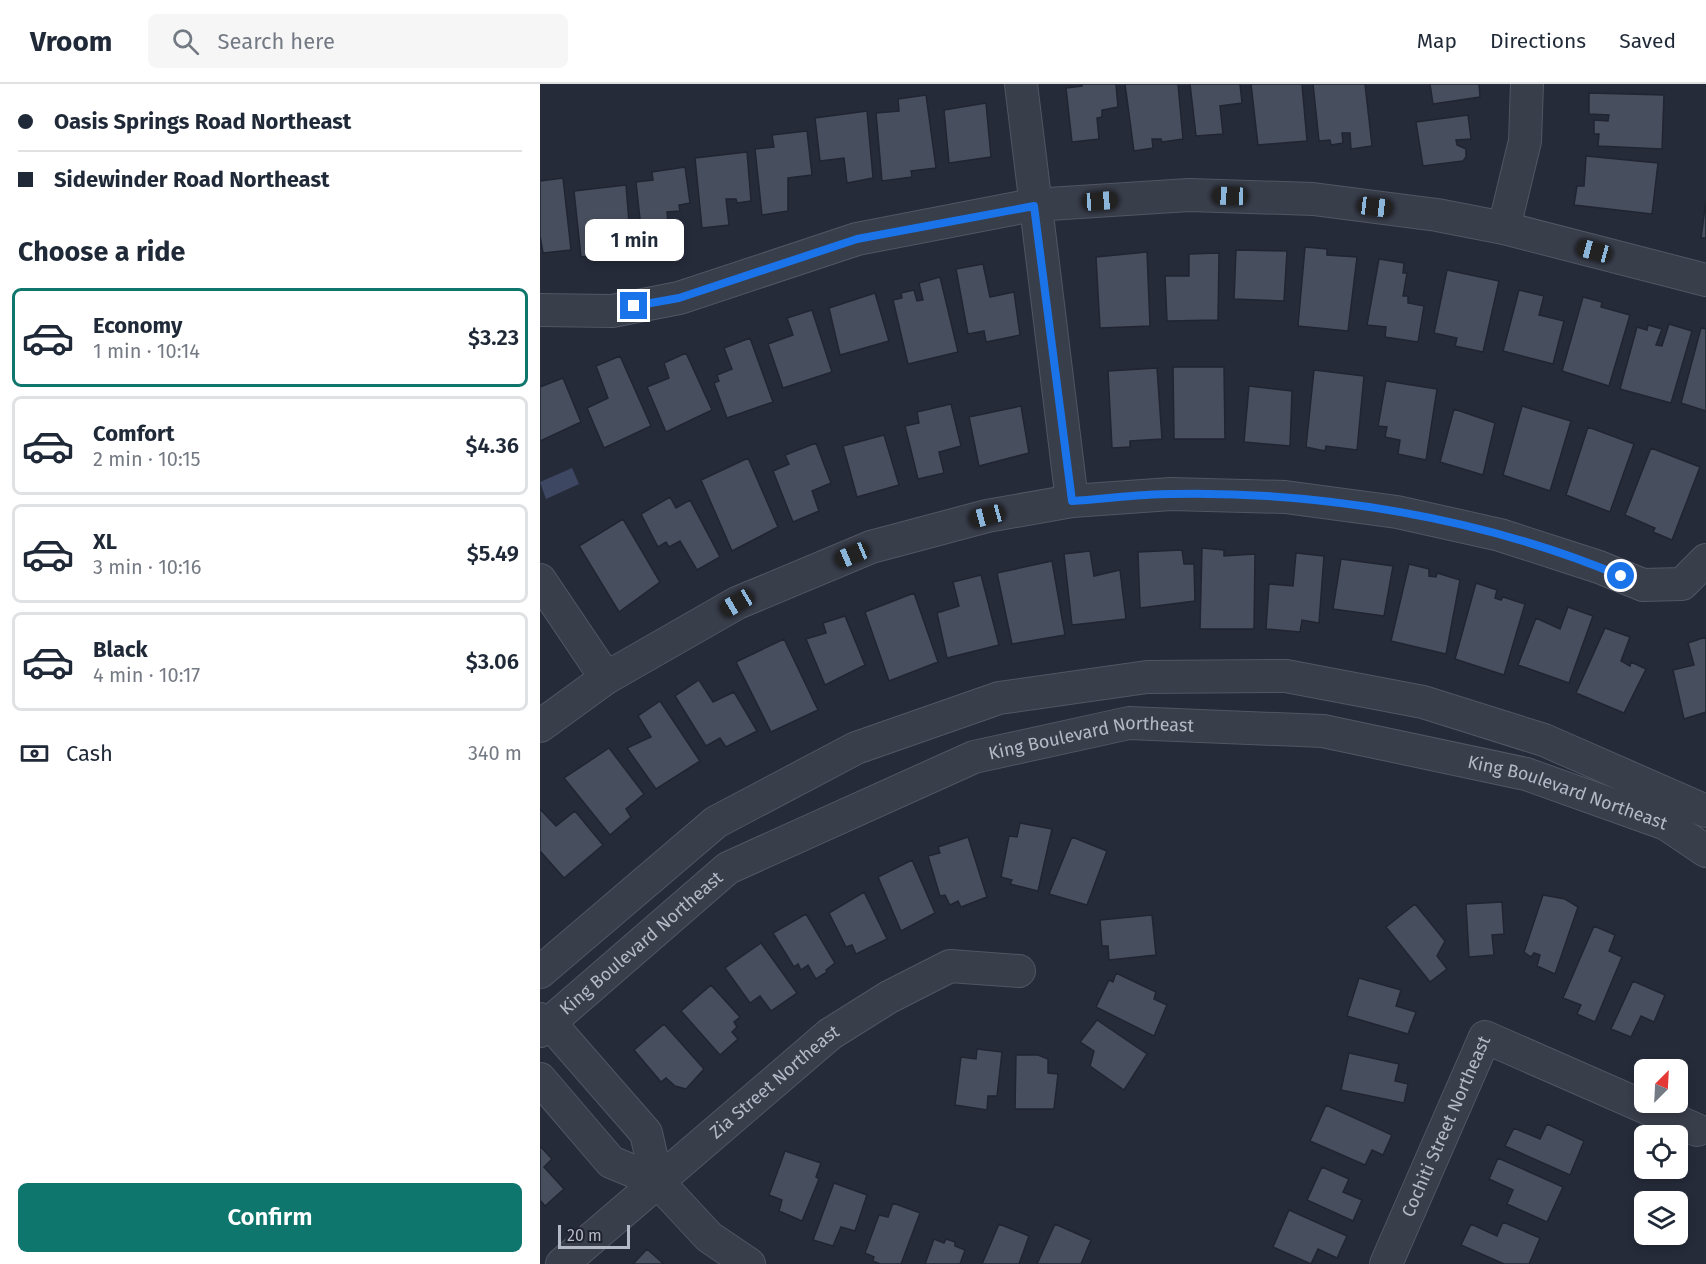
<!DOCTYPE html>
<html lang="en">
<head>
<meta charset="utf-8">
<style>
  body { margin:0; font-family:"Fira Sans",sans-serif; background:#f6f6f7; color:#1f2937; height:100vh; display:flex; flex-direction:column; font-size:22px; white-space:nowrap }
  * { box-sizing:border-box; margin:0 }
  p { font-size:20px; color:#747a83 }
  .icon { flex:none; width:33px; height:33px; fill:none; stroke:currentColor; stroke-width:2; stroke-linecap:round; stroke-linejoin:round }
  .map { position:relative; flex:1; overflow:hidden }
  .side { display:flex; flex-direction:column; background:#fff; width:540px }
  .side>* { flex:none }
  .guide { display:grid; align-content:center; height:132px; padding:0 18px; background:#fff }
  .needle { width:39px; rotate:24deg }
  .controls { position:absolute; left:1094px; top:975px; display:grid; gap:12px }
  .controls a { display:grid; place-items:center; width:54px; height:54px; border-radius:9px; background:#fff; box-shadow:0 3px 9px #0003; font-size:30px }
  .scale { position:absolute; left:18px; bottom:15px; width:72px; box-sizing:border-box; padding-left:6px; border:3px solid #b5b9c6; border-top:0; font-size:16px; line-height:21px; white-space:nowrap; color:#b5b9c6; -webkit-text-stroke:4px #1f2330; paint-order:stroke }
  .end { position:absolute; width:27px; height:27px; margin:-14px; border:8px solid #1a73e8; background:#fff; box-shadow:0 0 0 3px #fff }
  .from { border-radius:50% }
  .bubble { position:absolute; height:42px; border-radius:9px; background:#fff; box-shadow:0 3px 9px #0003; font-size:20px; font-weight:600; line-height:42px; text-align:center }
  .car { position:absolute; width:18px; height:36px; margin:-18px -9px; border-radius:8px; box-shadow:0 0 4px 2px #0007; background:linear-gradient(#222 24%,#8ab4d8 0 40%,#222 0 76%,#8ab4d8 0 86%,#222 0) }
  .guide b { display:flex; align-items:center; gap:21px; height:57px; font-size:22px }
  .guide b+b { border-top:2px solid #e0e1e3 }
  .guide i { width:15px; height:15px; background:#1f2937 }
  ul { padding:0; list-style:none }
  li { display:flex; align-items:center; gap:18px; height:99px; margin:0 12px 9px; padding:0 6px; border:3px solid #e0e1e3; border-radius:9px }
  li div { flex:1 }
  li b { display:block; font-size:22px }
  li em { font-style:normal; font-weight:600 }
  li.selected { border-color:#0f766e }
  li>.icon { width:54px; height:54px; stroke-width:1.5 }
  h2 { padding:0 18px; font-size:27px; line-height:72px }
  .pay { display:flex; align-items:center; gap:15px; height:66px; padding:0 18px; font-size:22px }
  .pay p { margin-inline-start:auto }
  .button { display:flex; gap:12px; margin-top:auto; padding:12px 18px }
  .button a { flex:1; height:69px; border-radius:9px; background:#0f766e; color:#fff; font-size:24px; font-weight:600; line-height:69px; text-align:center }
  header { display:flex; align-items:center; gap:36px; box-sizing:border-box; height:84px; padding:0 30px; background:#fff; border-bottom:2px solid #e0e1e3 }
  header strong { font-size:28px }
  nav { display:flex; gap:33px; margin-inline-start:auto; font-size:21px }
  .search { width:420px; height:54px; background:#f6f6f7; display:flex; align-items:center; gap:15px; box-sizing:border-box; padding:0 21px; border-radius:9px; color:#747a83; font-size:22px }
  main { display:flex; flex:1; min-height:0 }
  .map>svg:first-child { display:block }
</style>
</head>
<body>
<header>
<strong>Vroom</strong>
<div class="search"><svg class="icon" aria-label="search" viewBox="0 0 24 24"><circle cx="10" cy="10" r="6"/><path d="M15 15l6 6"/></svg>Search here</div>
<nav><a>Map</a><a>Directions</a><a>Saved</a></nav>
</header>
<main>
<section class="side">
<div class="guide">
<b><i class="from"></i>Oasis Springs Road Northeast</b>
<b><i></i>Sidewinder Road Northeast</b>
</div>
<h2>Choose a ride</h2>
<ul>
<li class="selected"><svg class="icon" aria-label="car" viewBox="0 0 24 24"><path d="M5 17H2v-5l4-1 3-4h7l3 4 3 1v5h-3M9 17h6M6 11h13"/><circle cx="7" cy="17" r="2"/><circle cx="17" cy="17" r="2"/></svg><div><b>Economy</b><p>1 min · 10:14</p></div><em>$3.23</em></li>
<li><svg class="icon" aria-label="car" viewBox="0 0 24 24"><path d="M5 17H2v-5l4-1 3-4h7l3 4 3 1v5h-3M9 17h6M6 11h13"/><circle cx="7" cy="17" r="2"/><circle cx="17" cy="17" r="2"/></svg><div><b>Comfort</b><p>2 min · 10:15</p></div><em>$4.36</em></li>
<li><svg class="icon" aria-label="car" viewBox="0 0 24 24"><path d="M5 17H2v-5l4-1 3-4h7l3 4 3 1v5h-3M9 17h6M6 11h13"/><circle cx="7" cy="17" r="2"/><circle cx="17" cy="17" r="2"/></svg><div><b>XL</b><p>3 min · 10:16</p></div><em>$5.49</em></li>
<li><svg class="icon" aria-label="car" viewBox="0 0 24 24"><path d="M5 17H2v-5l4-1 3-4h7l3 4 3 1v5h-3M9 17h6M6 11h13"/><circle cx="7" cy="17" r="2"/><circle cx="17" cy="17" r="2"/></svg><div><b>Black</b><p>4 min · 10:17</p></div><em>$3.06</em></li>
</ul>
<div class="pay"><svg class="icon" aria-label="cash" viewBox="0 0 24 24"><path d="M3 7h18v10H3z"/><circle cx="12" cy="12" r="2"/></svg>Cash<p>340 m</p></div>
<div class="button"><a>Confirm</a></div>
</section>
<div class="map">
<svg width="1166" height="1180" viewBox="0 0 1166 1180">
  <rect width="100%" height="100%" fill="#262b3a"/>
  <path fill="#3d4761" d="M32 384 39 400 6 415 0 398Z"/>
  <path fill="#474e5e" stroke="#212532" stroke-width="1.5" d="M542 0H576L578 23 562 26V33L557 34 559 55 532 58 526 4 542 2Z
    M585 0H638L643 55 622 58 621 55H612L613 64 594 67Z
    M650 0H700L702 19 680 22 683 50 656 52Z
    M711 0H762L767 57 718 61Z
    M773 0H825L832 62 811 65 810 49H802L803 59 791 61 790 56 779 57Z
    M890 0H939L940 13 893 20Z
    M1049 9 1124 11 1122 65 1058 62 1059 50H1054V36L1068 37 1069 31 1049 30Z
    M386 11 396 84 371 87 372 93 342 97 336 29 359 27 358 15Z
    M446 19 451 73 409 79 404 26Z
    M327 27 333 94 307 99 304 74 280 77 275 34Z
    M928 31 931 55 916 56 917 61 926 65V73L923 77 883 82 876 38Z
    M267 47 272 91 248 94V127L222 131 215 65 234 63 232 51Z
    M207 68 211 117 197 119 196 115H186L189 141 162 144 155 74Z
    M1046 72 1118 79 1112 130 1034 121 1037 102H1044Z
    M145 83 150 119 139 121 140 127 127 128 129 150 102 154 96 98 113 96 112 88Z
    M23 94 31 166 3 169 0 152V97Z
    M86 101 90 151 77 153 76 149H66L68 170 41 173 34 107Z
    M1166 117V154H1161Z
    M765 163 787 165V171L817 173 808 247 758 242Z
    M696 166 747 167 744 217 694 215Z
    M607 168 610 242 560 244 556 173Z
    M679 169 678 236 627 237 625 192H649V170Z
    M839 175 864 179 863 189H867L863 212H868V219L884 222 878 258 845 253 846 243 827 241Z
    M443 180 450 213 474 208 480 251 446 258 444 247 428 250 416 185Z
    M907 186 959 197 943 268 915 262 917 254 894 249Z
    M400 193 418 268 368 280 353 216 362 214 361 209 374 206 377 217 383 216 379 199Z
    M979 206 1004 212 999 231 1024 237 1013 280 963 267Z
    M335 209 349 257 300 271 289 224Z
    M1043 213 1062 218 1061 223 1090 231 1069 302 1022 287Z
    M272 226 292 288 243 304 228 260 253 251 247 234Z
    M1129 240 1152 247 1131 319 1080 305 1097 243 1107 246 1108 241 1122 245 1116 261 1122 262Z
    M1161 244 1166 245V327L1141 319Z
    M210 254 233 318 187 334 174 299 179 297 177 291 192 285 184 264Z
    M146 269 172 326 126 348 107 303 129 294 124 279Z
    M80 272 111 342 64 364 47 324 68 314 56 282Z
    M633 283H684L685 355H634Z
    M617 284 622 355 590 357V363L572 364 568 287Z
    M774 286 824 292 817 366 786 362 785 367 766 363Z
    M23 294 41 338 0 357V303Z
    M846 297 897 305 886 376 858 370 860 356 845 353 847 343 838 342Z
    M709 302 752 307 750 362 704 358Z
    M411 320 421 362 399 368 404 389 378 395 365 342 379 339 377 328Z
    M481 322 489 369 439 382 429 333Z
    M982 322 1031 337 1010 407 963 391Z
    M914 325 955 339 943 391 900 378Z
    M1048 343 1094 360 1070 428 1026 411Z
    M344 351 359 401 317 413 303 362Z
    M276 359 291 399 272 407 279 427 253 438 233 387 249 380 245 371Z
    M1111 364 1160 383 1132 456 1113 448 1115 444 1085 431Z
    M208 374 238 443 192 467 161 396Z
    M130 413 136 424 150 416 180 473 157 486 140 457 129 463 126 458 118 463 101 430Z
    M83 435 120 498 79 528 39 462Z
    M662 464 684 466V472L715 470 714 545H660Z
    M642 466 644 480H654L655 517 600 524 598 468Z
    M550 467 554 492 580 486 586 535 532 541 524 470Z
    M756 469 784 472 779 539 762 536 760 548 726 545 729 500 753 502Z
    M801 475 853 482 844 532 793 525Z
    M512 477 525 551 472 560 457 489Z
    M869 480 889 485V492L896 493 897 489 920 496 906 570 851 557Z
    M441 491 459 561 407 574 397 529 419 522 413 498Z
    M936 499 957 506 955 514 961 516 963 513 985 520 964 591 915 575Z
    M374 509 398 578 349 597 325 528Z
    M1028 523 1053 532 1029 599 978 581 996 534 1020 545Z
    M305 532 325 581 285 601 266 555 286 549 283 539Z
    M1065 544 1090 553 1081 577 1090 582 1091 578 1106 585 1084 629 1036 609Z
    M1166 553V628L1144 635 1133 586 1154 581 1148 559Z
    M244 555 278 626 231 648 196 578Z
    M159 596 173 618 194 608 217 647 186 663 180 654 166 662 135 612Z
    M120 617 160 677 116 705 87 664 111 653 98 632Z
    M69 664 104 710 86 725 91 733 70 751 24 694Z
    M0 725 16 742 35 727 63 761 24 794 0 767Z
    M480 739 512 745 498 807 470 800 472 796 461 793 469 752 477 753Z
    M428 753 447 813 421 823 418 817 410 821 405 811 400 812 388 772 400 769 398 763Z
    M532 753 567 767 547 821 509 810Z
    M372 776 395 829 361 847 338 793Z
    M324 808 347 855 316 870 312 861 306 863 289 829Z
    M1003 811 1025 815 1038 823 1015 890 997 882 1000 871 994 869 991 873 984 868Z
    M962 818 964 850 952 851 954 871 929 873 926 820Z
    M875 820 905 857 897 872 907 885 890 898 846 843Z
    M266 830 295 879 286 886 287 888 276 895 268 881 261 886 258 880 254 883 233 849Z
    M612 831 616 871 569 876 568 862H562L560 836Z
    M1054 842 1075 851 1069 867 1082 873 1055 938 1037 930 1041 921 1023 914Z
    M221 859 257 909 231 927 220 912 210 919 185 884Z
    M576 889 616 908 614 915 627 921 614 952 556 923 569 896 573 898Z
    M819 894 861 906 856 922 876 928 868 950 807 932Z
    M1093 897 1125 911 1114 938 1101 932 1091 953 1071 945Z
    M171 901 200 933 194 938 197 943 192 948 198 955 180 971 141 927Z
    M557 936 607 970 584 1006 550 982 554 967 540 958Z
    M124 940 164 985 146 1005 135 1002 126 994 121 998 94 966Z
    M437 965 462 968 457 1012H448L447 1026 415 1021 421 973 436 975Z
    M809 969 859 980 855 997 868 1000 864 1019 801 1006Z
    M476 971H498L508 975V989L518 990 514 1025H475Z
    M786 1021 852 1051 843 1071 832 1066 825 1081 770 1057Z
    M1007 1040 1044 1057 1030 1091 965 1062 974 1044 1000 1055Z
    M0 1062 12 1075 4 1083 24 1105 5 1122 0 1116Z
    M245 1067 281 1079 276 1093 279 1095 262 1137 239 1127 242 1116 229 1111Z
    M958 1074 1023 1103 1007 1138 967 1120 973 1106 949 1095Z
    M782 1083 809 1095 803 1108 822 1116 813 1137 767 1116Z
    M294 1099 327 1111 315 1147 301 1143 293 1162 273 1156Z
    M353 1119 380 1129 361 1180H340L333 1177 334 1173 325 1169 339 1131 348 1133Z
    M749 1126 807 1152 797 1174 778 1165 771 1180 733 1163Z
    M963 1138 1000 1154 989 1180H964L921 1161 931 1140 957 1152Z
    M459 1140 489 1152 479 1180H442Z
    M515 1140 551 1156 541 1180H497Z
    M394 1155 404 1159 406 1155 415 1158V1162L425 1166 420 1180H385Z
    M107 1165 124 1180H93Z"/>
  <g fill="none" stroke-linecap="round" stroke-linejoin="round">
    <g stroke="#525663" stroke-width="34">
      <g id="minor">
        <path d="M481 0 532 417"/>
        <path d="M964 144 985 57 987 0"/>
        <path d="M0 226 72 227 139 214 317 155 493 121 649 111 773 115 897 131 964 144 1166 196"/>
        <path d="M0 496 66 594"/>
        <path d="M0 642 66 594 197 519 331 463 447 432 532 417 631 410 745 413 857 428 960 451 1059 483 1103 501 1142 500 1166 476"/>
        <path d="M0 888 176 738 316 664 459 614 607 593 746 592 883 618 1004 656 1166 727"/>
        <path d="M0 935 10 939 106 1049 117 1097"/>
        <path id="s1" d="M0 947 188 784 434 673 589 639 783 647 986 690 1126 740 1166 767"/>
        <path d="M0 995 71 1078 117 1097 169 1153 209 1180"/>
        <path id="s2" d="M22 1180 290 950 349 913 410 882 479 887"/>
        <path id="s3" d="M846 1180 945 953 1157 1046"/>
      </g>
    </g>
    <use href="#minor" stroke="#393e4b" stroke-width="32"/>
  </g>
  <g fill="none" stroke-linecap="round" stroke-linejoin="round">
    <path stroke="#1a73e8" stroke-width="8" d="M94 222 139 214 317 155 494 122 532 417C565 415 598 410 632 410 780 407 944 434 1081 492"/>
  </g>
  <g text-anchor="middle" dominant-baseline="central" stroke-width="4.5" stroke-linejoin="round" paint-order="stroke">
    <g font-size="18" fill="#b5b9c6" stroke="#1f2330">
      <text stroke="none"><textPath href="#s1" startOffset="638">King Boulevard Northeast</textPath></text>
      <text stroke="none"><textPath href="#s1" startOffset="1124">King Boulevard Northeast</textPath></text>
      <text stroke="none"><textPath href="#s1" startOffset="134">King Boulevard Northeast</textPath></text>
      <text stroke="none"><textPath href="#s2" startOffset="280">Zia Street Northeast</textPath></text>
      <text stroke="none"><textPath href="#s3" startOffset="150">Cochiti Street Northeast</textPath></text>
    </g>
  </g>
</svg>
<div class="controls">
<a><svg class="needle" viewBox="-14 -14 28 28"><path d="M0-13l5 13h-10z" fill="#e53935"/><path d="M0 13l5-13h-10z" fill="#747a83"/></svg></a>
<a><svg class="icon" aria-label="locate" viewBox="0 0 24 24"><circle cx="12" cy="12" r="6"/><path d="M12 2v4M12 18v4M2 12h4M18 12h4"/></svg></a>
<a><svg class="icon" aria-label="layers" viewBox="0 0 24 24"><path d="M12 4l9 5-9 5-9-5zM3 14l9 5 9-5"/></svg></a>
</div>
<div class="scale">20 m</div>
<i class="end from" style="left:1081px;top:492px"></i>
<i class="end" style="left:94px;top:222px"></i>
<div class="bubble" style="left:45px;top:135px;width:99px">1 min</div>
<i class="car" style="left:690px;top:112px;rotate:272deg"></i>
<i class="car" style="left:560px;top:117px;rotate:86deg"></i>
<i class="car" style="left:835px;top:123px;rotate:97deg"></i>
<i class="car" style="left:1054px;top:167px;rotate:285deg"></i>
<i class="car" style="left:447px;top:432px;rotate:255deg"></i>
<i class="car" style="left:312px;top:471px;rotate:247deg"></i>
<i class="car" style="left:197px;top:519px;rotate:240deg"></i>
</div>
</main>
</body>
</html>
